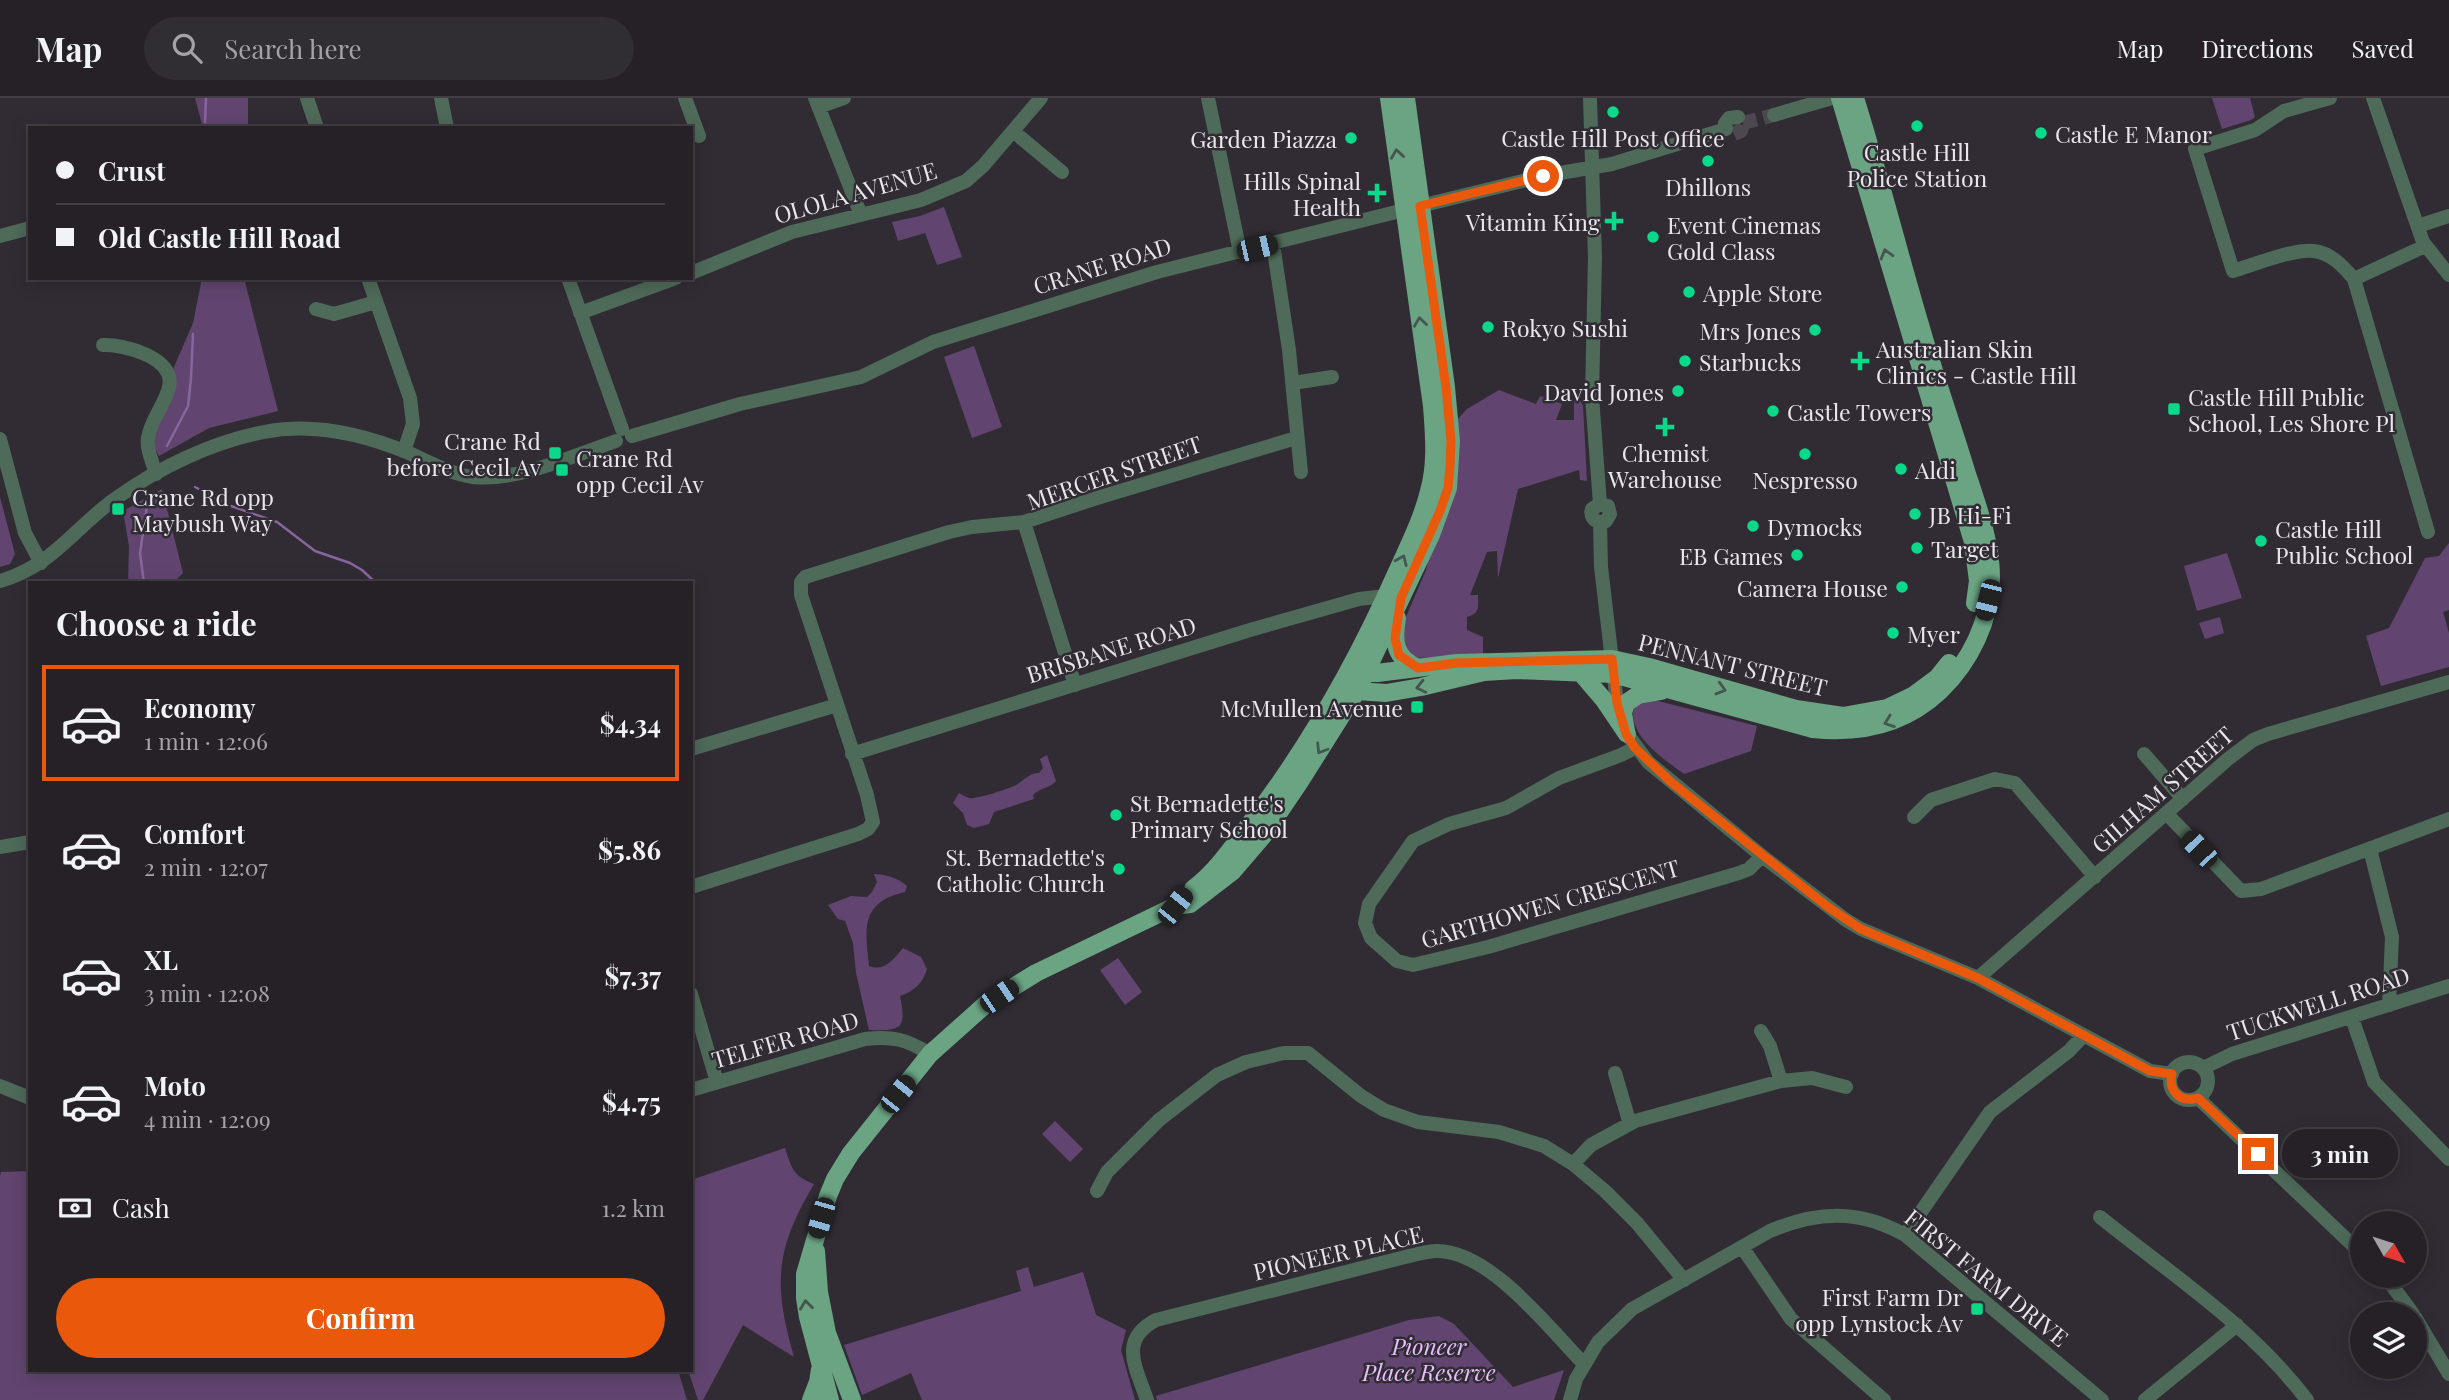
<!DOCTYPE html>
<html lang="en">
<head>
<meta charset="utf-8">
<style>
  body { margin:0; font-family:"Playfair Display",serif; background:#312e33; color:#f1f3f6; height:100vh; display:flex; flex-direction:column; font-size:26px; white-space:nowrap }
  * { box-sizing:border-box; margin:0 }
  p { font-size:23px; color:#a3a3a7 }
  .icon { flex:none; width:38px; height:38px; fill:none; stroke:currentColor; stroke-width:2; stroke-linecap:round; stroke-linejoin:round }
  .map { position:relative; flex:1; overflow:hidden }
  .details { position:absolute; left:28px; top:483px; width:665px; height:791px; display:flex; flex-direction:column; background:#252127; border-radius:0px; box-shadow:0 4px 18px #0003,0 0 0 2px #423e44 }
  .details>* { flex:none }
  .top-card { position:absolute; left:28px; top:28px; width:665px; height:154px; border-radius:0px; box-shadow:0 4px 18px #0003,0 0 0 2px #423e44; display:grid; align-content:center; height:154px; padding:0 28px; background:#252127 }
  .needle { width:46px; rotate:129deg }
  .tools { position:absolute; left:2350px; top:1113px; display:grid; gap:14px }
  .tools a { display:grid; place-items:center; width:77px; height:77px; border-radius:50%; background:#252127; box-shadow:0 4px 18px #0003,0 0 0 2px #423e44; font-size:35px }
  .end { position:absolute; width:32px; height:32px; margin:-16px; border:9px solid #ea580c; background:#fff; box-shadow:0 0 0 4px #fff }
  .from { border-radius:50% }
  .bubble { position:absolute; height:49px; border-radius:24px; background:#252127; box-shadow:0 4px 18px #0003,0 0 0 2px #423e44; font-size:23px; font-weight:700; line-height:49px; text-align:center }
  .car { position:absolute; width:21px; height:42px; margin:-21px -10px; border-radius:9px; box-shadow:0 0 5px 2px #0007; background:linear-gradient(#222 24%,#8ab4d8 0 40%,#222 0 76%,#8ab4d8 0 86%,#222 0) }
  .top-card b { display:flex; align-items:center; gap:24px; height:66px; font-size:26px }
  .top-card b+b { border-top:2px solid #423e44 }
  .top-card i { width:18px; height:18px; background:#f1f3f6 }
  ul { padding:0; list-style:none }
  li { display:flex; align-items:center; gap:21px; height:116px; margin:0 14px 10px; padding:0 14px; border:4px solid transparent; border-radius:0px }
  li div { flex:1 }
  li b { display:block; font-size:26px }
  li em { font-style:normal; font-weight:700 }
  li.active { border-color:#ea580c }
  li>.icon { width:63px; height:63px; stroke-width:1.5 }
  h2 { padding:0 28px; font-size:32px; line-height:84px }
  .pay { display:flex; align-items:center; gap:18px; height:77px; padding:0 28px; font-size:26px }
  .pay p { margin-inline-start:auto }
  .action { display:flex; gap:14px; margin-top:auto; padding:14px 28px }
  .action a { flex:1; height:80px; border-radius:42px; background:#ea580c; color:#fff; font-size:28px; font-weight:700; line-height:80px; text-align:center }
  header { display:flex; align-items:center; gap:42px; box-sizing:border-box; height:98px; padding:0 35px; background:#252127; border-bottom:2px solid #423e44 }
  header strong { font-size:33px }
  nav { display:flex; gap:38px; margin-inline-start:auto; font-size:24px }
  .search { width:490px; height:63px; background:#312e33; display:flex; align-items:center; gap:18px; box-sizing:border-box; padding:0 24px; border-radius:38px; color:#a3a3a7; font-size:26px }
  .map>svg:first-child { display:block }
</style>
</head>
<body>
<header>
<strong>Map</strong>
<div class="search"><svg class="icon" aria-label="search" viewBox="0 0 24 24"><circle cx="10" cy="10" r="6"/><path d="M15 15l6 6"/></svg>Search here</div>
<nav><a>Map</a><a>Directions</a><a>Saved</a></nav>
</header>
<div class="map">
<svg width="2449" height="1302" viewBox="0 0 2449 1302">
  <rect width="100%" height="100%" fill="#312c34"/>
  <path fill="#614570" d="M195 0H248V30H203Z
    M2212 0H2250L2255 19 2251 22 2222 31Z
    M944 109 962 159 937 167 925 135 898 143 892 124 920 118Z
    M202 180H244L278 313 209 330 159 358 151 342 171 276 193 225Z
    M974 248 1002 329 972 340 944 259Z
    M1499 292 1536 306 1540 298 1562 306 1556 322H1574V302H1580L1583 308 1587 383 1580 382 1579 372 1518 391 1498 480 1497 453 1487 454 1470 497H1478C1478 510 1480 515 1467 519V532L1483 539V556L1416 560 1410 556 1400 542 1406 519 1426 472 1457 322 1467 311Z
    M162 391 183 475 173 485H128L129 448 123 413Z
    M0 399 15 456 10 466 0 469Z
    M2449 445V512L2443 514 2449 535V569L2381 588 2366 538 2389 530 2425 460 2439 458Z
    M2227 455 2242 500 2197 513 2184 468Z
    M2220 519 2224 535 2205 541 2199 525Z
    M1654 602 1757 628 1751 653 1684 676C1664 661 1624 636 1635 606Z
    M1047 657 1056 683C1050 690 1040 690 1033 697L1034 701 994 714 989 726 974 730 967 727 963 715 953 705 959 695C963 697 966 699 969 700 974 702 1008 691 1014 688 1023 684 1028 675 1039 675L1043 670 1040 661Z
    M874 776C884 776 899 780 907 788L905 794C860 804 865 831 869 868 884 874 893 862 903 850L921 859 927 871C923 885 914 893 900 898 907 931 901 933 869 932L856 875 853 845 845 823 838 821 828 807 851 798 867 799 872 794 877 784Z
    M1118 860 1142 894 1125 907 1100 872Z
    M1055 1023 1083 1051 1070 1064 1042 1036Z
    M785 1050C792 1071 793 1078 814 1086 775 1152 773 1186 794 1259L743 1227 703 1302H698L688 1272H691V1082Z
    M30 1073V1272H678L687 1302H0V1078L1 1074Z
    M1028 1169 1034 1189 1083 1174 1096 1217 1126 1232 1121 1252 1135 1302H922L911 1275 862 1297 844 1247 1021 1193 1016 1173Z
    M1439 1218 1454 1226 1513 1289 1564 1272 1554 1302H1157L1156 1298 1409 1222Z"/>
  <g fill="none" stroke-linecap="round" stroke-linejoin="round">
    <path stroke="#89659d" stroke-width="2.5" d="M205 24 206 0
      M167 348 188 308 191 280 193 236
      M195 389 231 408 277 424 315 453 350 465 362 472 376 485
      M144 485 140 455 148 401"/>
    <path stroke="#4d484f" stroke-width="14" stroke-dasharray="14 7" stroke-linecap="butt" d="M1743 25 1774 17
      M1734 36 1741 33 1743 25"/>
    <path stroke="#4e6a59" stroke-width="14" d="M307 0 317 30
      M441 0 447 30
      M685 0 699 38
      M815 0 861 117
      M1208 0 1240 154
      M1590 0 1595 159 1592 299 1600 406
      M2330 0 2284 13 2255 32 2195 51 2233 173C2253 167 2295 150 2314 153 2331 155 2343 168 2354 181L2428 434
      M2373 0 2423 144 2449 177
      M819 9 844 0
      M1774 17 1832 0
      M1726 31 1725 25 1729 20 1738 19
      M1013 33 1062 74
      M1420 108 1543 78 1612 66 1726 31
      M2418 128 2449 118
      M0 138 30 130
      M1273 146 1289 252 1301 374
      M691 175 792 134 921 102 966 83 983 68 1041 0
      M368 180 410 300 413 326 404 353
      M568 180 622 331
      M2354 181 2425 148
      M316 211 334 216 376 204
      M580 215 676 180
      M103 247C124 246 176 260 169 289 165 307 151 321 148 340 146 351 153 365 156 376
      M1293 285 1332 279
      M632 338 740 306 861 279 933 244 1157 174 1404 112
      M0 341 25 435 41 465
      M1600 406 1608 408 1610 416 1606 423 1600 424
      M1600 406 1592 411C1590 417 1593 423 1600 424
      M1024 424 1075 587
      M1600 424 1601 469 1617 605 1627 636 1648 664 1762 758 1846 822 1861 831 1978 880 2150 973 2172 976
      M0 483C54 467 73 431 115 401 158 370 212 344 264 334 313 324 363 336 409 355 429 364 451 376 473 379 517 384 575 357 616 343
      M1635 650 1621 657 1559 680 1506 710 1449 726 1413 743 1369 806 1365 825 1371 840 1397 863 1413 867 1488 849 1739 775 1749 771 1762 758
      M691 651 837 607
      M852 656 1250 532 1359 501 1386 498
      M2144 656 2183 701
      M2167 716 2241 793 2261 791 2449 721
      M1914 719 1931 702 1995 681 2015 685 2095 779
      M0 749 30 744
      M2370 751 2392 839 2389 907
      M691 789 858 736 868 731 873 724 867 697 801 497V484L805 479 949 434 972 429 1024 424 1097 400 1296 340
      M1978 880 2228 661 2253 642 2268 636 2449 584
      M691 896 717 984
      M2352 920 2374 984 2449 1061
      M1761 933 1770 948 1781 983
      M2170 983a19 19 0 1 1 38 0a19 19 0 1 1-38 0Z
      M2203 970 2232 956 2449 888
      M1615 975 1630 1026
      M0 988 30 1000
      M691 992 865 941C893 938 906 941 930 956
      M2198 1000 2362 1156
      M1573 1066 1591 1047 1635 1023 1781 983 1812 980 1846 989
      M1097 1093 1107 1074 1159 1022 1217 977 1246 964 1284 955H1308L1361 998 1384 1012 1418 1024 1499 1034 1544 1048 1573 1066 1605 1093 1637 1125 1684 1182
      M2100 1119C2171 1176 2252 1229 2307 1302
      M1905 1137 1990 1014 2069 953 2083 938
      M1742 1149 1791 1221 1884 1302
      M2385 1178 2413 1216
      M2415 1219 2449 1276
      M1147 1302C1136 1269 1118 1242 1156 1222L1405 1159C1415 1157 1426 1153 1437 1153 1490 1153 1549 1230 1584 1266
      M1570 1302 1576 1281 1598 1244 1632 1211 1770 1133C1817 1113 1859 1111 1905 1137L2102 1302
      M2145 1302 2237 1227"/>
    <path stroke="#6aa483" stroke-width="18" d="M1840 0 1973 444 1978 483 1975 505
      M1397 520C1393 543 1394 560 1418 570
      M1352 568 1366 575H1377L1457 565 1612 561 1649 569 1796 611 1843 618 1887 610 1914 597 1937 580 1949 565
      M1580 574 1604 602 1627 636
      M1342 585 1357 593 1386 595 1421 589 1484 574 1517 572 1613 576 1813 631C1860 636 1905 626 1940 593 1970 564 1991 522 1991 479 1991 445 1978 409 1967 376 1952 327 1935 279 1921 230 1898 153 1879 76 1855 0
      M1626 633 1623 615 1626 605 1638 597 1661 593
      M1193 791C1217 773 1234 747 1252 723 1310 647 1357 564 1396 476 1408 449 1422 422 1429 393 1437 365 1434 336 1432 308L1389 0
      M816 1153 819 1194 827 1235 852 1302
      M811 1302 818 1284 820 1271
      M830 1302 808 1219 805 1200V1176L828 1098 835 1081 851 1055 930 956 986 906 1036 875 1175 808 1190 806 1233 773 1263 738 1299 685 1357 593 1431 437 1448 390 1451 343 1446 289 1406 0"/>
  </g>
  <defs><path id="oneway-chevron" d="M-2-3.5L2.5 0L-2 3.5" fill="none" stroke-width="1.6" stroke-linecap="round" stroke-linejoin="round" transform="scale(1.75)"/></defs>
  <g stroke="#455650">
    <use href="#oneway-chevron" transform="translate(1397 56) rotate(-98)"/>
    <use href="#oneway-chevron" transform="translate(1886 156) rotate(-106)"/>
    <use href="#oneway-chevron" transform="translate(1420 224) rotate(-98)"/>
    <use href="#oneway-chevron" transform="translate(1402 462) rotate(-66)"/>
    <use href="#oneway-chevron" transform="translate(1421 589) rotate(167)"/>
    <use href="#oneway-chevron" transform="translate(1721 591) rotate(16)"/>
    <use href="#oneway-chevron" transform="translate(1889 624) rotate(160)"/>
    <use href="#oneway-chevron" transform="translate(1321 651) rotate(122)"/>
    <use href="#oneway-chevron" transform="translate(806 1207) rotate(-97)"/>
  </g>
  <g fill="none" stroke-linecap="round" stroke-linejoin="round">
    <path stroke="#ea580c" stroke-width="9" d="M1543 78 1420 108 1446 289 1451 343 1450 368 1448 390 1440 413 1401 500 1395 540 1399 557 1418 570 1457 565 1612 561 1617 605 1626 636 1635 650 1671 684 1828 809 1861 831 1978 880 2150 973 2172 976C2168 994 2181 1005 2198 1000L2258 1056"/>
  </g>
  <g fill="#0bd98a" stroke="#312c34" stroke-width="2.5">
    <circle cx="1613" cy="14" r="7"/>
    <circle cx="1917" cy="28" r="7"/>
    <circle cx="2041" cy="35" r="7"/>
    <circle cx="1351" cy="40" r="7"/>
    <circle cx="1708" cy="63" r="7"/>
    <path d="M1373.5 84.5h7v7h7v7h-7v7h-7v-7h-7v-7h7z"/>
    <path d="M1610.5 112.5h7v7h7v7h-7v7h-7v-7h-7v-7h7z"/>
    <circle cx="1653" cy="139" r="7"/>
    <circle cx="1689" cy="194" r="7"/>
    <circle cx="1488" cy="229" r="7"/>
    <circle cx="1815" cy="232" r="7"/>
    <circle cx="1685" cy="263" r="7"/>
    <path d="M1856.5 252.5h7v7h7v7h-7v7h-7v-7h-7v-7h7z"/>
    <circle cx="1678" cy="293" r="7"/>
    <rect x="2167" y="304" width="14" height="14" rx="3.5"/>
    <circle cx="1773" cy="313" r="7"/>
    <path d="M1661.5 318.5h7v7h7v7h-7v7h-7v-7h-7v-7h7z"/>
    <rect x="548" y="348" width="14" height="14" rx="3.5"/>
    <circle cx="1805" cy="356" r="7"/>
    <circle cx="1901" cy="371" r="7"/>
    <rect x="555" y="365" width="14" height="14" rx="3.5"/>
    <rect x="111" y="404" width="14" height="14" rx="3.5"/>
    <circle cx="1915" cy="416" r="7"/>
    <circle cx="1753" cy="428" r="7"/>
    <circle cx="2261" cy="443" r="7"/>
    <circle cx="1917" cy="450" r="7"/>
    <circle cx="1797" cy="457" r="7"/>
    <circle cx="1902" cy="489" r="7"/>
    <circle cx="1893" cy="535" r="7"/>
    <rect x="1410" y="602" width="14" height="14" rx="3.5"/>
    <circle cx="1116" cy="717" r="7"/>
    <circle cx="1119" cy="771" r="7"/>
    <rect x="1970" y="1204" width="14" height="14" rx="3.5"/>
  </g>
  <g text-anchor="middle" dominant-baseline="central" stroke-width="5" stroke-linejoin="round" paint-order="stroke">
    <g font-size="23" fill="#e9e5eb" stroke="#312c34" text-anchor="start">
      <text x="2055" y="35">Castle E Manor</text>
      <text x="1613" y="39" text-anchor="middle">Castle Hill Post Office</text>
      <text x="1337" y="40" text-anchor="end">Garden Piazza</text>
      <text x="1917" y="53" text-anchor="middle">Castle Hill<tspan x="1917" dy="26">Police Station</tspan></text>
      <text x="1361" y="82" text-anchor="end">Hills Spinal<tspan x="1361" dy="26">Health</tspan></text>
      <text x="1708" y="88" text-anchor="middle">Dhillons</text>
      <text x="1600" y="123" text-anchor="end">Vitamin King</text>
      <text x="1667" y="126">Event Cinemas<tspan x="1667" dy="26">Gold Class</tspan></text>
      <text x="1703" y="194">Apple Store</text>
      <text x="1502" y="229">Rokyo Sushi</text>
      <text x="1801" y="232" text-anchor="end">Mrs Jones</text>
      <text x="1876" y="250">Australian Skin<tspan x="1876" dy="26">Clinics - Castle Hill</tspan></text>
      <text x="1699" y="263">Starbucks</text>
      <text x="1664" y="293" text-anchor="end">David Jones</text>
      <text x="2188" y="298">Castle Hill Public<tspan x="2188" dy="26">School, Les Shore Pl</tspan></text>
      <text x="1787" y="313">Castle Towers</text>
      <text x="541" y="342" text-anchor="end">Crane Rd<tspan x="541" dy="26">before Cecil Av</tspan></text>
      <text x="1665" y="354" text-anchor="middle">Chemist<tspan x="1665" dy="26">Warehouse</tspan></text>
      <text x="576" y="359">Crane Rd<tspan x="576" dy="26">opp Cecil Av</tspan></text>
      <text x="1915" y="371">Aldi</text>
      <text x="1805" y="381" text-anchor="middle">Nespresso</text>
      <text x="132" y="398">Crane Rd opp<tspan x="132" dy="26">Maybush Way</tspan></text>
      <text x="1929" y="416">JB Hi-Fi</text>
      <text x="1767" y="428">Dymocks</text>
      <text x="2275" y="430">Castle Hill<tspan x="2275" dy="26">Public School</tspan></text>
      <text x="1931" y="450">Target</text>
      <text x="1783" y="457" text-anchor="end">EB Games</text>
      <text x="1888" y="489" text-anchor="end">Camera House</text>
      <text x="1907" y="535">Myer</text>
      <text x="1403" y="609" text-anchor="end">McMullen Avenue</text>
      <text x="1130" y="704">St Bernadette's<tspan x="1130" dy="26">Primary School</tspan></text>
      <text x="1105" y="758" text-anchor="end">St. Bernadette's<tspan x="1105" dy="26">Catholic Church</tspan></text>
      <text x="1963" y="1198" text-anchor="end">First Farm Dr<tspan x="1963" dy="26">opp Lynstock Av</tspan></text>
    </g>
    <g font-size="23" fill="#e9e5eb" stroke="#312c34">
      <text transform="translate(855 94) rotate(-16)">OLOLA AVENUE</text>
      <text transform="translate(1102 167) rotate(-17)">CRANE ROAD</text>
      <text transform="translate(1114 374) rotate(-19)">MERCER STREET</text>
      <text transform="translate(1111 551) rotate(-17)">BRISBANE ROAD</text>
      <text transform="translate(1733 566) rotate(14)">PENNANT STREET</text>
      <text transform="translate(2162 691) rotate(-41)">GILHAM STREET</text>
      <text transform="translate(1550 805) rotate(-16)">GARTHOWEN CRESCENT</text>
      <text transform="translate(2318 905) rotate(-18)">TUCKWELL ROAD</text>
      <text transform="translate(785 941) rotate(-16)">TELFER ROAD</text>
      <text transform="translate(1338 1154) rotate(-13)">PIONEER PLACE</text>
      <text transform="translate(1987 1179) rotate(39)">FIRST FARM DRIVE</text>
    </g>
    <g font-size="23" font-style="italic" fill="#e8beff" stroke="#312c34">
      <text x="1429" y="1247">Pioneer<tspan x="1429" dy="26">Place Reserve</tspan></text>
    </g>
  </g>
</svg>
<div class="tools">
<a><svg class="needle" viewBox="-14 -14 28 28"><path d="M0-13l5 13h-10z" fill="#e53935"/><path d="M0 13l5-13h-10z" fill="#a3a3a7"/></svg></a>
<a><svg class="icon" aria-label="layers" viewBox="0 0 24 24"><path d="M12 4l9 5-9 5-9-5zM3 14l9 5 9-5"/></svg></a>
</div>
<i class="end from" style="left:1543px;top:78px"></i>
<i class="end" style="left:2258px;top:1056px"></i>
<div class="bubble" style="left:2282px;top:1031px;width:116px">3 min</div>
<i class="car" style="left:1257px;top:150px;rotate:77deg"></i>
<i class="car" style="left:1988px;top:502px;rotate:194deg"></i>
<i class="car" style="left:2199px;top:751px;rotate:317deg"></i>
<i class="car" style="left:1175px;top:808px;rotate:39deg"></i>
<i class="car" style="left:999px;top:898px;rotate:56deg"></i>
<i class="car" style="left:898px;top:996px;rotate:39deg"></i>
<i class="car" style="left:821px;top:1120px;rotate:196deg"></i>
<div class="top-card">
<b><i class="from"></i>Crust</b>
<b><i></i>Old Castle Hill Road</b>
</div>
<section class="details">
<h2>Choose a ride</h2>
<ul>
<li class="active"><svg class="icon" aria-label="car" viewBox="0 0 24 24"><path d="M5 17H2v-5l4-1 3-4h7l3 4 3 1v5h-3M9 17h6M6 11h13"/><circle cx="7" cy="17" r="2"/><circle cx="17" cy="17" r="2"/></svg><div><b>Economy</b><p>1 min · 12:06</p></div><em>$4.34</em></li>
<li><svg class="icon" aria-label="car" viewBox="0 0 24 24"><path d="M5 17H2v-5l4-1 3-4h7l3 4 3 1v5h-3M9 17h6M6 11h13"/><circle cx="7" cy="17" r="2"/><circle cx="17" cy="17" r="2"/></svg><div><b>Comfort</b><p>2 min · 12:07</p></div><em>$5.86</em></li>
<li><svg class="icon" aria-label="car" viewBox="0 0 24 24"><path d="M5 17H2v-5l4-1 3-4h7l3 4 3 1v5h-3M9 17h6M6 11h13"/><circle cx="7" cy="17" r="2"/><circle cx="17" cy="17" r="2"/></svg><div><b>XL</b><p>3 min · 12:08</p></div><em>$7.37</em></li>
<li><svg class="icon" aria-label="car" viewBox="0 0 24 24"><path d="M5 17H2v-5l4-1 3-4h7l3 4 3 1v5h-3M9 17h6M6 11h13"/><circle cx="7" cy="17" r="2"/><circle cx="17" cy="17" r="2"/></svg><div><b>Moto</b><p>4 min · 12:09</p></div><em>$4.75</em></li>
</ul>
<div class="pay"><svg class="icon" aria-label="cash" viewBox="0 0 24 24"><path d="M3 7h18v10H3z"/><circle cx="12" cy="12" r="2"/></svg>Cash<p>1.2 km</p></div>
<div class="action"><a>Confirm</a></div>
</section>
</div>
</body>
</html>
